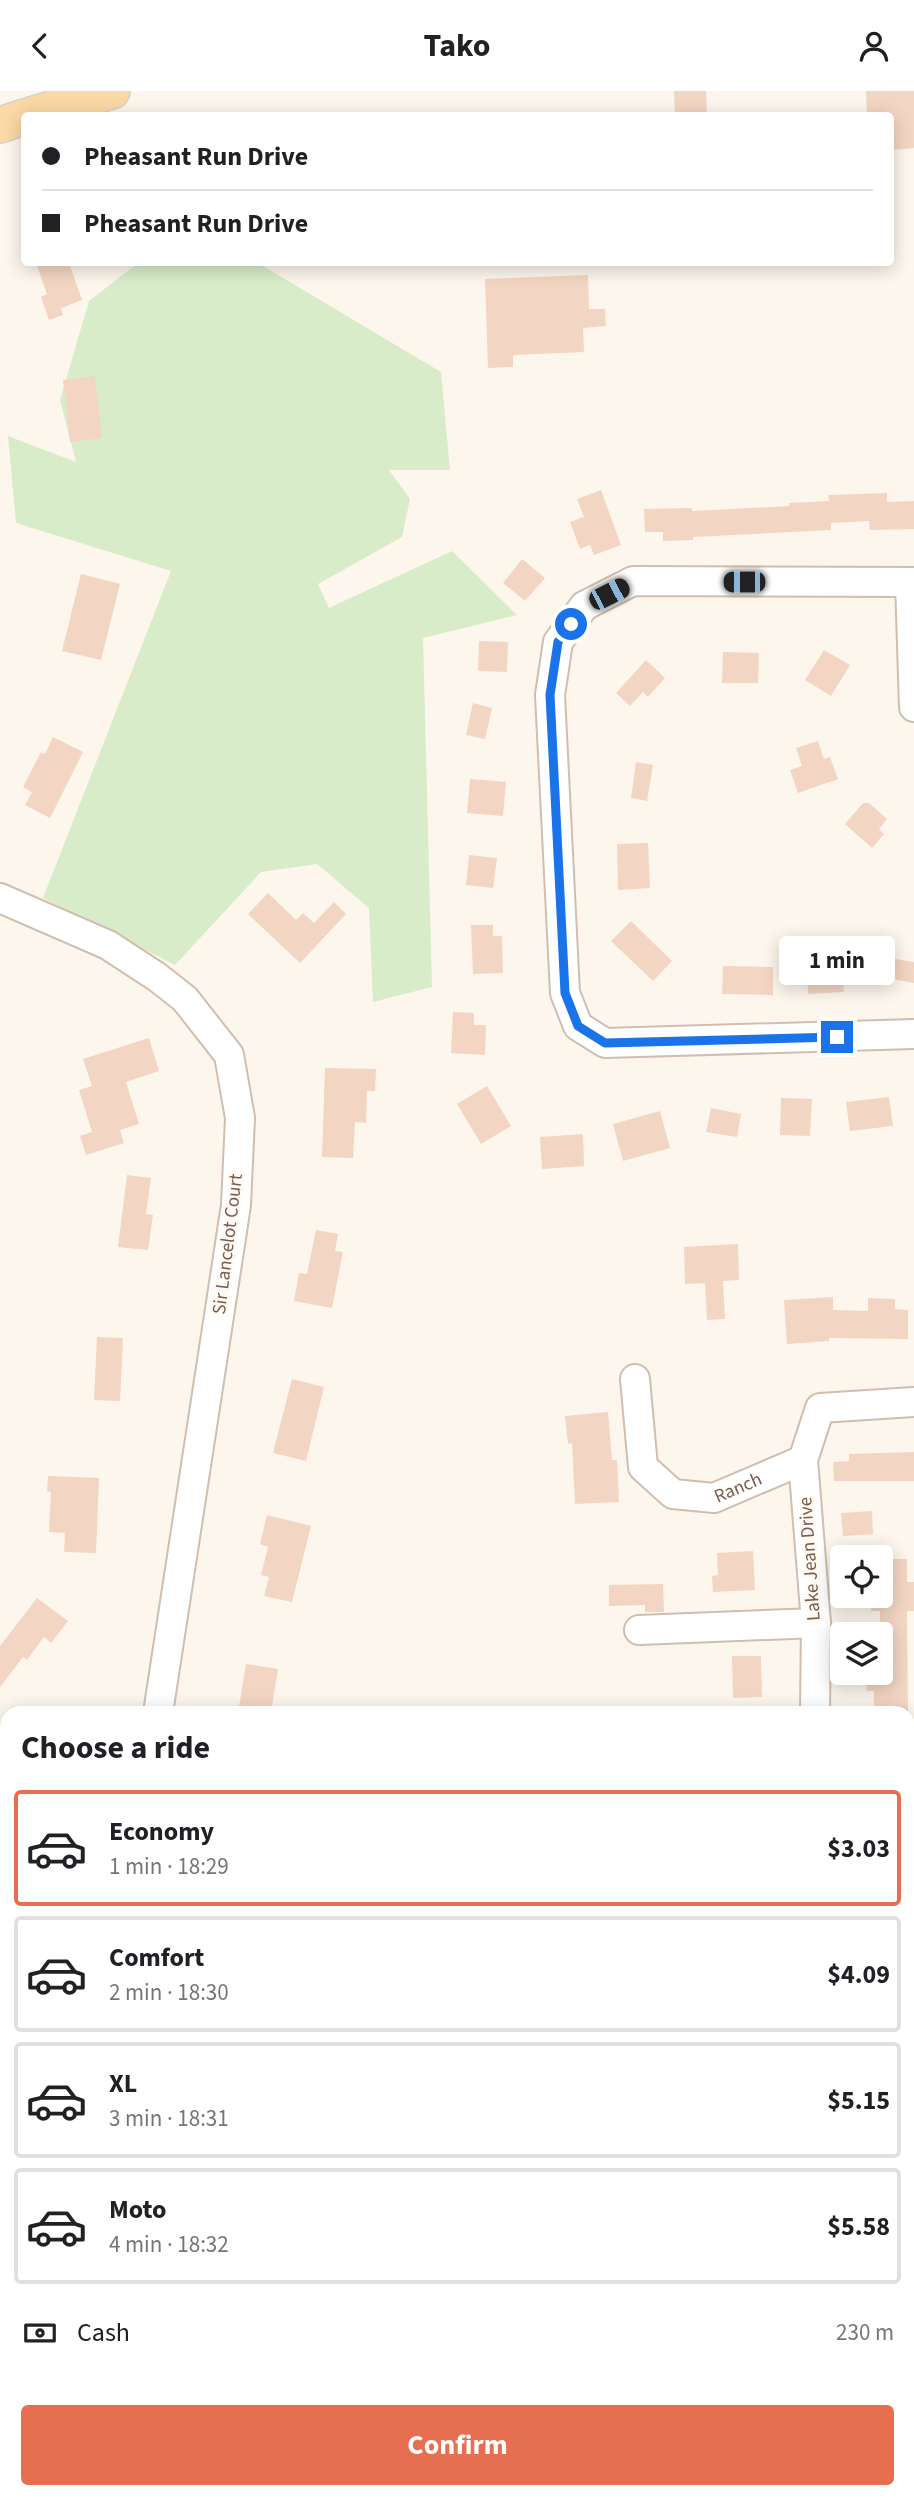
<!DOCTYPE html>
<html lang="en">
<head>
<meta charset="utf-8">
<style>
  body { margin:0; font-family:"Source Sans 3",sans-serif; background:#f6f6f6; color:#202124; height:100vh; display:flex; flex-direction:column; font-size:26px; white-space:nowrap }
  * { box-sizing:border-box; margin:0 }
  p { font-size:23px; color:#757577 }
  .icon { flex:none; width:38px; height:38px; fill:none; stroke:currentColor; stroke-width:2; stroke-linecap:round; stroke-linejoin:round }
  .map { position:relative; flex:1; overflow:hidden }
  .sheet { position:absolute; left:0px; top:1615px; width:915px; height:793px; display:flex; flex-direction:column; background:#fff; border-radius:21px 21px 0 0; box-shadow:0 4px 18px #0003 }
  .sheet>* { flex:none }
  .hud { position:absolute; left:21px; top:21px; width:873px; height:154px; border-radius:7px; box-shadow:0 4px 18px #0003; display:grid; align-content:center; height:154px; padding:0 21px; background:#fff }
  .tools { position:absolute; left:830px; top:1454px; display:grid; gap:14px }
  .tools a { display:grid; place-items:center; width:63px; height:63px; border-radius:7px; background:#fff; box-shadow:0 4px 18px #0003; font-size:35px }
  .end { position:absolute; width:32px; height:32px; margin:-16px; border:9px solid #1a73e8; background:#fff; box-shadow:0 0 0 4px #fff }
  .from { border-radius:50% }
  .bubble { position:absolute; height:49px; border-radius:7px; background:#fff; box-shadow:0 4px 18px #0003; font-size:23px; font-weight:700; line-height:49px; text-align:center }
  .car { position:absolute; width:21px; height:42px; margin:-21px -10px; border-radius:9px; box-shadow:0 0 5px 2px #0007; background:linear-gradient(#222 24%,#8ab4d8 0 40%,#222 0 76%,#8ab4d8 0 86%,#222 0) }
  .hud b { display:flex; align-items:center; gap:24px; height:66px; font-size:26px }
  .hud b+b { border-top:2px solid #e0e0e0 }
  .hud i { width:18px; height:18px; background:#202124 }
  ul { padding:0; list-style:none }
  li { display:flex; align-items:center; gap:21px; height:116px; margin:0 14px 10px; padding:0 7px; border:4px solid #e0e0e0; border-radius:7px }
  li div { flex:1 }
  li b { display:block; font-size:26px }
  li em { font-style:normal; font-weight:700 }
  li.active { border-color:#e76f51 }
  li>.icon { width:63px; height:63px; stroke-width:1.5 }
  h2 { padding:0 21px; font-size:32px; line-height:84px }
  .pay { display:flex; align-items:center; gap:18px; height:77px; padding:0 21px; font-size:26px }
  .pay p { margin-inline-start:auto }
  .primary-button { display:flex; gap:14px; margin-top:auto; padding:14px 21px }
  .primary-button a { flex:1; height:80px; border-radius:7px; background:#e76f51; color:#fff; font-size:28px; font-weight:700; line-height:80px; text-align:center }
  header { display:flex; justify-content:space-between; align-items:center; height:91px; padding:0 21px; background:#fff; font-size:32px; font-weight:700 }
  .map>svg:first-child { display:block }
</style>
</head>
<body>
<header><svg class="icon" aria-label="back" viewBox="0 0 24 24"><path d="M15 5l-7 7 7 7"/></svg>Tako<svg class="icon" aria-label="person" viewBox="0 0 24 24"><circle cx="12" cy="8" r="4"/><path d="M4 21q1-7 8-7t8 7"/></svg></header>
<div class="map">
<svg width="914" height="2407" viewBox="0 0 914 2407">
  <rect width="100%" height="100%" fill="#fdf6ec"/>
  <path fill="#d8ecc9" d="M138 172H258L441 281 450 379H389L410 408 402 446 318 493 329 517 452 460 517 524 423 547 432 896 373 911 369 817 317 773 261 781 175 874 43 807 171 480 16 432 8 345 76 371 60 309 89 210Z"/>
  <path fill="#bfe3e8" stroke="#a5d3da" stroke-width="2" d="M914 1766V2161L908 2164V1769Z
    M0 1862 7 1864V2176L0 2175Z
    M569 2401H625L620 2407H566Z"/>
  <path fill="#f3d5c3" d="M674 0H706L707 24H675Z
    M866 0H914V57L891 59V24H867Z
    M36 172H69L82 209 61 217 63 224 49 229 41 206 47 203Z
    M588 184 589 218H605L606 235 583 237 584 261 513 264V276L488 277 485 188Z
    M95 285 102 347 70 351 63 289Z
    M601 399 621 454 594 464 590 454 580 458 570 431 584 426 577 408Z
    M887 402V411L914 410V438L870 439 869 430 831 432V439L693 446V449L663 450V441H645L644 418 692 417V420L789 415V412L829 410 828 404Z
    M522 468 545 487 525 510 503 492Z
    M81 483 120 493 101 569 62 560Z
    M479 550 508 551 507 581 478 580Z
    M824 559 850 574 831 605 805 589Z
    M723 561 759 562 758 592H722Z
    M646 569 665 587 648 606 643 601 630 615 616 602Z
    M473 612 492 617 485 648 466 644Z
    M53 646 83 661 50 727 25 714 32 701 23 696 41 661 45 663Z
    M818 650 824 668 830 666 838 688 798 702 790 679 802 675 796 657Z
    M636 671 653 674 647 710 631 707Z
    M470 688 506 691 503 725 467 722Z
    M863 712H869L887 728 879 738 884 743 872 757 845 733Z
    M648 752 650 797 618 799 617 753Z
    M469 764 497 767 493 797 466 794Z
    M268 802 296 829 303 822 314 832 334 811 346 823 300 872 248 823Z
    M631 830 672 870 653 890 611 850Z
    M471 834H493V845H502L503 882 473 883Z
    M855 865 856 889H843L844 901 808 903 807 868Z
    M889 867 914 871V892L886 887Z
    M723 875 773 876V904L722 903Z
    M453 921 474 922V934H486L485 964 451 962Z
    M149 947 159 980 126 991 139 1033 120 1039 124 1052 86 1064 80 1045 92 1041 79 999 92 995 83 968Z
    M325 977 376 978 375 1000H367L366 1032 355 1031 353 1067 322 1066Z
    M487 995 511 1035 481 1053 457 1013Z
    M889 1006 893 1035 850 1040 846 1011Z
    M781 1007 812 1008 810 1045 780 1044Z
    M711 1017 741 1023 737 1046 706 1041Z
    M660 1020 670 1057 623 1070 613 1033Z
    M583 1043 584 1075 542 1078 540 1046Z
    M127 1084 151 1087 146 1123 153 1124 148 1159 118 1156Z
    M316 1139 338 1143 335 1160 343 1161 332 1217 294 1210 299 1182 307 1183Z
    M738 1153 739 1189 723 1190 725 1228 707 1229 705 1192 685 1193 684 1156Z
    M833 1206V1219L868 1220V1207L895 1208V1218L908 1219V1248L829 1247V1250L787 1253 784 1209Z
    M97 1246 123 1247 120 1310 94 1309Z
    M292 1288 324 1296 306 1370 273 1362Z
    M608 1321 612 1369H617L619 1411 575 1413 572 1352 568 1353 565 1325Z
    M914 1361V1390H834L833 1371 849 1370V1363Z
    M48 1385 99 1387 96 1462 64 1461 65 1442 49 1441 51 1401 47 1400Z
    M872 1420 873 1443 843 1445 841 1422Z
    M267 1424 311 1435 292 1511 264 1505 269 1486 261 1484 268 1456 260 1453Z
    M753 1460 755 1499 713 1501 712 1485 718 1484 717 1462Z
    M880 1468H907V1491H914V1520H907L908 1621 874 1622V1600H867V1582H880V1520H871V1505H880Z
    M663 1493 664 1521H645V1514L609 1515V1494Z
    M37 1507 68 1530 51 1552 44 1546 27 1569 23 1566 0 1596V1555Z
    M732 1565H761L762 1606 733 1607Z
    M246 1573 278 1578 271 1622H238Z"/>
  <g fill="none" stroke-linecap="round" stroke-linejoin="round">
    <g stroke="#d1beb0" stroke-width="32">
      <g id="minor">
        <path d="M914 491 633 490 584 515 558 551 550 604 565 902 578 935 605 952 914 943"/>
        <path d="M910 492 914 616"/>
        <path d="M0 807 108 854 157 886 185 908 229 964 240 1027 236 1114 158 1622"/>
        <path id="s1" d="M635 1288 643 1376 673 1403 714 1407 803 1369"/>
        <path d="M639 1539 816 1532"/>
        <path d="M815 1622 816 1532 803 1369 820 1317 914 1311"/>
        <path d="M908 1673H914"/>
        <path d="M908 2200 914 2202"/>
      </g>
    </g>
    <g stroke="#dad1cd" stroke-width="38">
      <path id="major" d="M31 24 112 0
        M0 34 24 26"/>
    </g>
    <use href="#minor" stroke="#fff" stroke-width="28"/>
    <use href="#major" stroke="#fbd9a5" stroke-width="35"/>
  </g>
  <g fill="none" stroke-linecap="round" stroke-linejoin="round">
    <path stroke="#1a73e8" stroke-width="9" d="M571 533 558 551 550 604 565 902 578 935 605 952 837 946"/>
  </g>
  <g text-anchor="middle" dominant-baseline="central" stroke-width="6" stroke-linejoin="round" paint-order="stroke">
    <g font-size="19" fill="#7a5c4d" stroke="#fffaf3">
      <text transform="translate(228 1153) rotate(-83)">Sir Lancelot Court</text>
      <text stroke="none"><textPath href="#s1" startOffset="196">Ranch</textPath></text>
      <text transform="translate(810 1468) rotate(-94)">Lake Jean Drive</text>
    </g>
  </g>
</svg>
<div class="tools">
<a><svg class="icon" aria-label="locate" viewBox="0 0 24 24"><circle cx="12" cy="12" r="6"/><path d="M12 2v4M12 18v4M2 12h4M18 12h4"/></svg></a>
<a><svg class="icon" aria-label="layers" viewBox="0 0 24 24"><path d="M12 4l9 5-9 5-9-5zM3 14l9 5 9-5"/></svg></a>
</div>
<i class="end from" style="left:571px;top:533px"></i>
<i class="end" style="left:837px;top:946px"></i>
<div class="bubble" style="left:779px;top:845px;width:116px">1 min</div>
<i class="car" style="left:744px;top:491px;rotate:270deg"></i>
<i class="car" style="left:609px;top:503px;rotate:63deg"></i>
<div class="hud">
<b><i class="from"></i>Pheasant Run Drive</b>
<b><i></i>Pheasant Run Drive</b>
</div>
<section class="sheet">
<h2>Choose a ride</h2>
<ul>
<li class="active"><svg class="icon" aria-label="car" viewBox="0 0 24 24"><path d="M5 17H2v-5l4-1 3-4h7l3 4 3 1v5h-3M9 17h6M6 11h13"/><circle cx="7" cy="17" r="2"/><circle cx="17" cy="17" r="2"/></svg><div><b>Economy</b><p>1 min · 18:29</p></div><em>$3.03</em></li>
<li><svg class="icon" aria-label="car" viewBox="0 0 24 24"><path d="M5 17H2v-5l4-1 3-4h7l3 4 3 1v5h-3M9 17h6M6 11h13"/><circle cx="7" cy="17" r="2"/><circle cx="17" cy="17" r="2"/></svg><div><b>Comfort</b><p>2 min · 18:30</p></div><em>$4.09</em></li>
<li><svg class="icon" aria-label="car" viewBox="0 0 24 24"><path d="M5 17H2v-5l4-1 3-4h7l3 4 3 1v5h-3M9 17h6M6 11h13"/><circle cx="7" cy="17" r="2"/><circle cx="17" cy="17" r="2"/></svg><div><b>XL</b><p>3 min · 18:31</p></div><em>$5.15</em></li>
<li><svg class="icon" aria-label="car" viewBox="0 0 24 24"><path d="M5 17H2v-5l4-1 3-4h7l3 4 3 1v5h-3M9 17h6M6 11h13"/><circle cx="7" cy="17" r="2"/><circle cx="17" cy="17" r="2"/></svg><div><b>Moto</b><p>4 min · 18:32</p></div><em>$5.58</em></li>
</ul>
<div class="pay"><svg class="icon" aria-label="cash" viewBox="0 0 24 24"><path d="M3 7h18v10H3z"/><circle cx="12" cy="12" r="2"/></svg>Cash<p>230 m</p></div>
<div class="primary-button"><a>Confirm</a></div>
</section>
</div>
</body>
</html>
